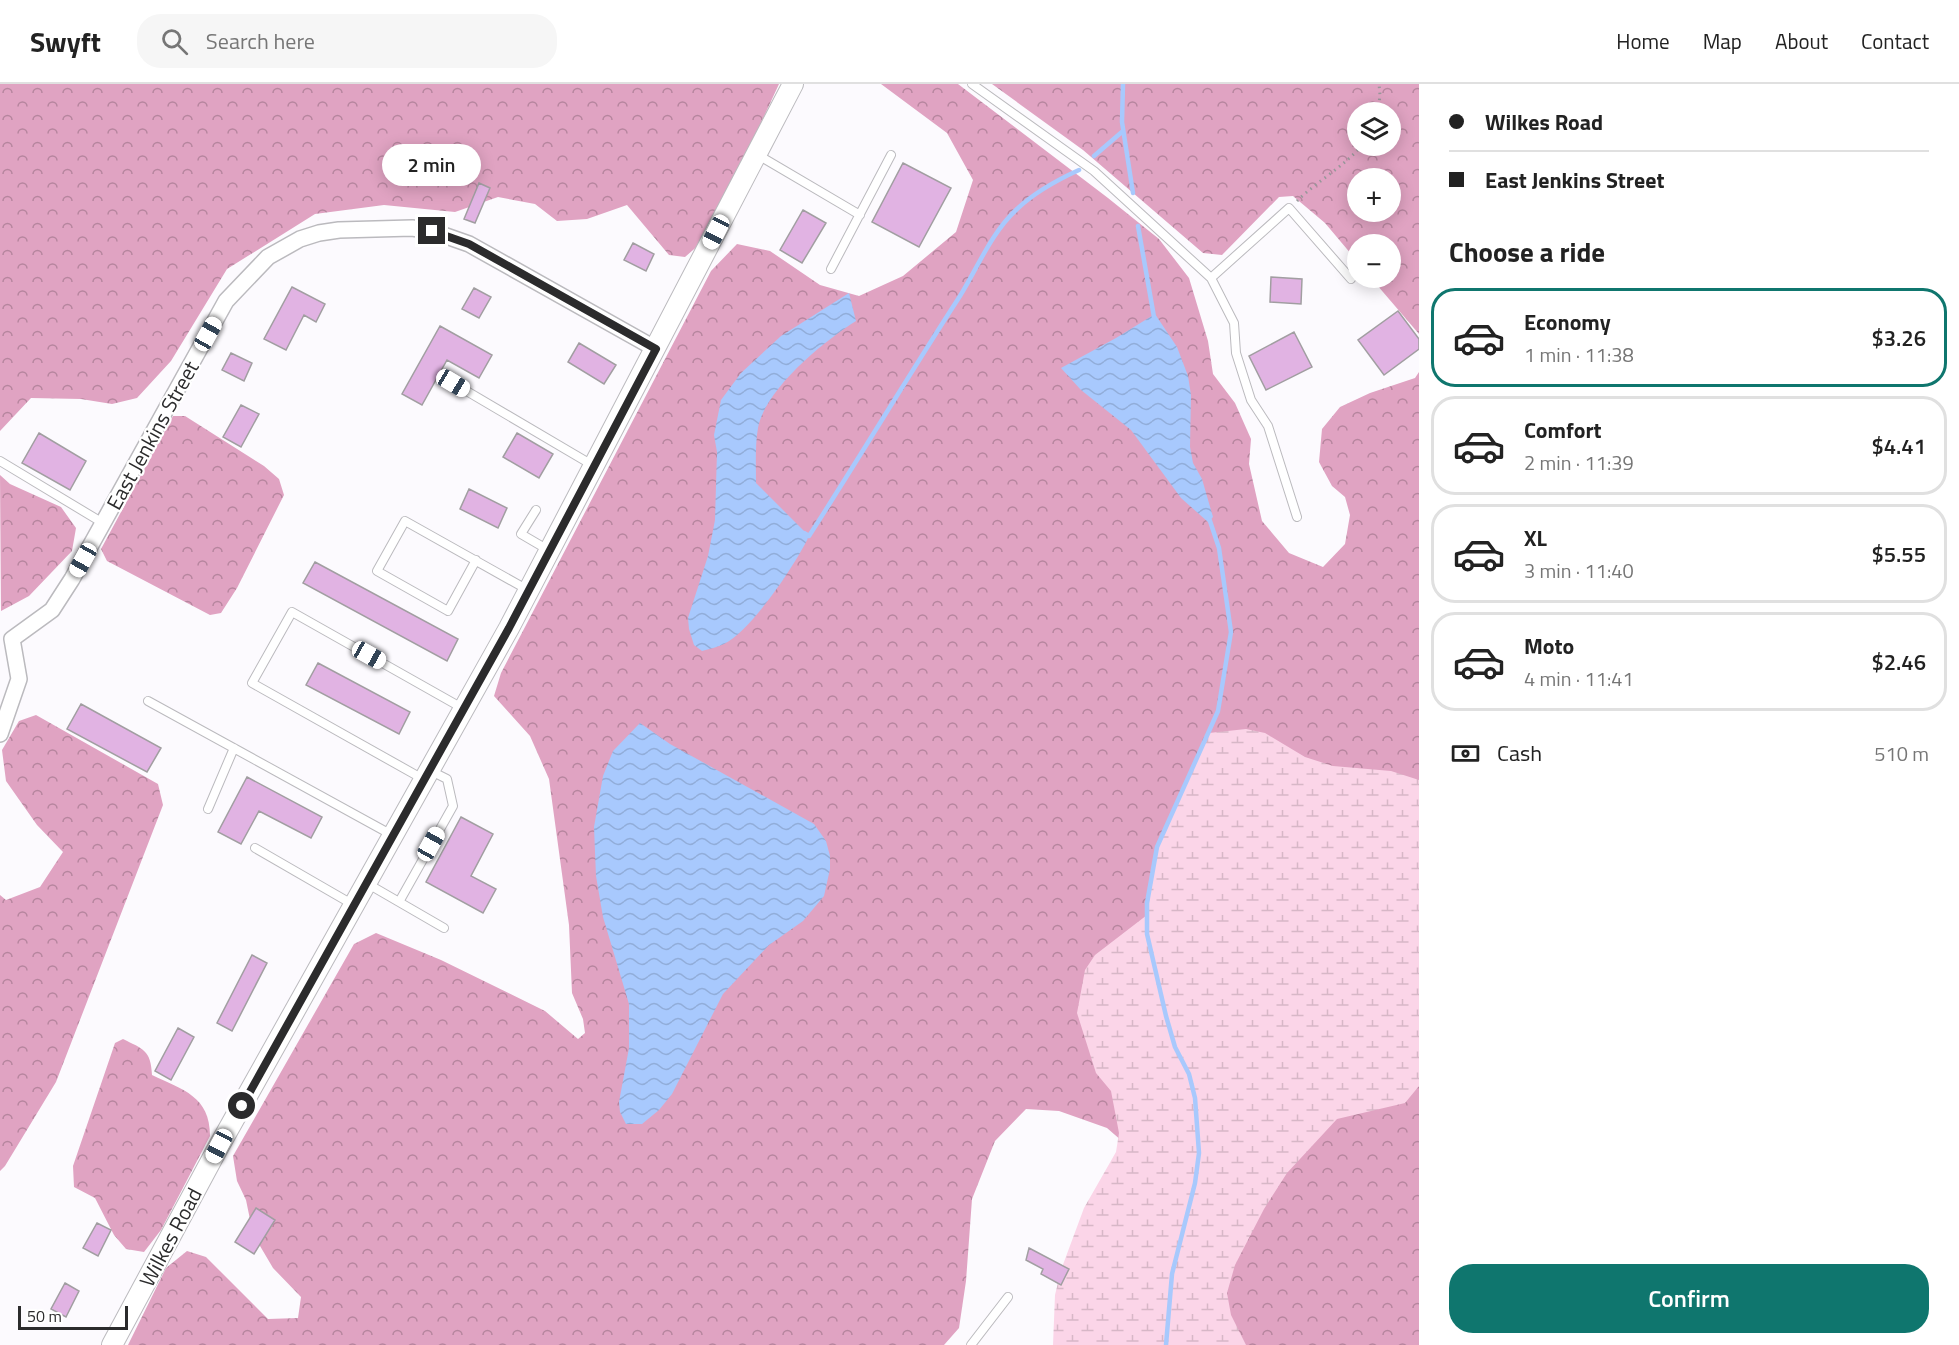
<!DOCTYPE html>
<html lang="en">
<head>
<meta charset="utf-8">
<style>
  body { margin:0; font-family:"Titillium Web",sans-serif; background:#f6f6f6; color:#222; height:100vh; display:flex; flex-direction:column; font-size:22px; white-space:nowrap }
  * { box-sizing:border-box; margin:0 }
  p { font-size:20px; color:#767676 }
  .icon { flex:none; width:33px; height:33px; fill:none; stroke:currentColor; stroke-width:2; stroke-linecap:round; stroke-linejoin:round }
  .map { position:relative; flex:1; overflow:hidden }
  .side { display:flex; flex-direction:column; background:#fff; width:540px }
  .side>* { flex:none }
  .top-card { display:grid; align-content:center; height:132px; padding:0 30px; background:#fff }
  .fabs { position:absolute; left:1347px; top:18px; display:grid; gap:12px }
  .fabs a { display:grid; place-items:center; width:54px; height:54px; border-radius:50%; background:#fff; box-shadow:0 3px 15px #0003; font-size:30px }
  .scale { position:absolute; left:18px; bottom:15px; width:110px; box-sizing:border-box; padding-left:6px; border:3px solid #2b2b2c; border-top:0; font-size:16px; line-height:21px; white-space:nowrap; color:#2b2b2c; -webkit-text-stroke:4px #fff; paint-order:stroke }
  .end { position:absolute; width:27px; height:27px; margin:-14px; border:8px solid #2b2b2c; background:#fff; box-shadow:0 0 0 3px #fff }
  .from { border-radius:50% }
  .bubble { position:absolute; height:42px; border-radius:21px; background:#fff; box-shadow:0 3px 15px #0003; font-size:20px; font-weight:600; line-height:42px; text-align:center }
  .car { position:absolute; width:18px; height:36px; margin:-18px -9px; border-radius:8px; box-shadow:0 0 4px 2px #0007; background:linear-gradient(#fff 24%,#345 0 40%,#fff 0 76%,#345 0 86%,#fff 0) }
  .top-card b { display:flex; align-items:center; gap:21px; height:57px; font-size:22px }
  .top-card b+b { border-top:2px solid #e0e0e0 }
  .top-card i { width:15px; height:15px; background:#222 }
  ul { padding:0; list-style:none }
  li { display:flex; align-items:center; gap:18px; height:99px; margin:0 12px 9px; padding:0 18px; border:3px solid #e0e0e0; border-radius:24px }
  li div { flex:1 }
  li b { display:block; font-size:22px }
  li em { font-style:normal; font-weight:600 }
  li.active { border-color:#0f766e }
  li>.icon { width:54px; height:54px; stroke-width:1.5 }
  h2 { padding:0 30px; font-size:27px; line-height:72px }
  .pay { display:flex; align-items:center; gap:15px; height:66px; padding:0 30px; font-size:22px }
  .pay p { margin-inline-start:auto }
  .action { display:flex; gap:12px; margin-top:auto; padding:12px 30px }
  .action a { flex:1; height:69px; border-radius:24px; background:#0f766e; color:#fff; font-size:24px; font-weight:600; line-height:69px; text-align:center }
  header { display:flex; align-items:center; gap:36px; box-sizing:border-box; height:84px; padding:0 30px; background:#fff; border-bottom:2px solid #e0e0e0 }
  header strong { font-size:28px }
  nav { display:flex; gap:33px; margin-inline-start:auto; font-size:21px }
  .search { width:420px; height:54px; background:#f6f6f6; display:flex; align-items:center; gap:15px; box-sizing:border-box; padding:0 21px; border-radius:24px; color:#767676; font-size:22px }
  main { display:flex; flex:1; min-height:0 }
  .map>svg:first-child { display:block }
</style>
</head>
<body>
<header>
<strong>Swyft</strong>
<div class="search"><svg class="icon" aria-label="search" viewBox="0 0 24 24"><circle cx="10" cy="10" r="6"/><path d="M15 15l6 6"/></svg>Search here</div>
<nav><a>Home</a><a>Map</a><a>About</a><a>Contact</a></nav>
</header>
<main>
<div class="map">
<svg width="1419" height="1261" viewBox="0 0 1419 1261">
  <defs>
    <pattern id="forest-crowns" width="20" height="18" patternUnits="userSpaceOnUse" patternTransform="scale(1.5)"><rect width="20" height="18" fill="#e0a3c2"/><path d="M2 6a3 3 0 1 1 6 0M12 15a3 3 0 1 1 6 0" fill="none" stroke="#b6859e"/></pattern>
    <pattern id="wetland-marsh" width="20" height="14" patternUnits="userSpaceOnUse" patternTransform="scale(1.5)"><rect width="20" height="14" fill="#fbd5e8"/><path d="M1 5h8M5 5V1M11 12h8M15 12V8" fill="none" stroke="#d7b7c7"/></pattern>
    <pattern id="water-waves" width="16" height="10" patternUnits="userSpaceOnUse" patternTransform="scale(1.5)"><rect width="16" height="10" fill="#a8c9fd"/><path d="M0 5q4-4 8 0t8 0" fill="none" stroke="#91add9"/></pattern>
  </defs>
  <rect width="100%" height="100%" fill="#fcfafe"/>
  <path fill="url(#forest-crowns)" fill-rule="evenodd" d="M0 0H779L708 153 685 173 669 171 627 121 587 135 557 137 535 120 498 113 455 128 384 121 315 130 227 185 171 277 137 314 112 320 81 315 31 314 0 347Z
    M881 0H958L1108 114 1159 155 1189 194 1208 257 1213 290 1235 319 1251 355 1249 380 1262 437 1289 469 1323 483 1345 460 1350 431 1345 413 1332 402 1319 378 1322 345 1340 323 1370 309 1415 294 1419 288V1261H1062L1153 1084 1107 1044 1059 1027 1026 1025 995 1057 972 1115 966 1197 959 1244 944 1261H128L166 1184 187 1167 206 1173 268 1235 298 1234 301 1213 273 1184 253 1150 246 1116 237 1097 233 1072 354 860 376 849 441 876 545 927 578 955 585 949 583 935 572 909 569 841 549 695 530 652 494 612 501 589 711 187 737 160 770 167 820 201 859 212 903 192 956 148 973 96 947 49Z
    M992 0H1419V250L1371 194H1390V160H1358L1357 177 1325 139 1293 112 1279 113 1222 171 1203 169 1083 66ZM1358 28H1390V62H1358ZM1358 94H1390V128H1358Z
    M173 332H185L264 382 279 395 284 411 237 504 221 529 210 531 107 477 101 465Z
    M0 391 10 400 61 423 76 444 72 467 29 512 1 527Z
    M36 631 158 700 163 721 56 998 5 1082 0 1087V811L6 816 40 803 63 768 37 741 6 697 2 666 19 637Z
    M123 955C143 965 151 966 152 991 183 1006 210 1012 210 1052L161 1146 144 1168 126 1165 114 1151 95 1114 74 1103 73 1082 115 959Z"/>
  <path fill="url(#wetland-marsh)" d="M1246 645 1265 649 1305 673 1333 682 1391 687 1419 696V1002L1405 1019 1337 1035 1287 1089 1264 1125 1235 1181 1227 1209 1231 1231 1246 1261H1053L1055 1211 1061 1186 1084 1124 1116 1068 1119 1049 1111 1007 1096 989 1077 929 1085 886 1095 871 1147 831 1157 763 1209 649Z"/>
  <path fill="url(#water-waves)" d="M849 209 856 237C824 257 765 305 758 344 755 361 756 381 756 399L809 452C796 480 751 547 724 560 718 563 709 565 702 567L694 561 689 545 688 534 708 472 715 436 717 368 714 351 721 316 741 289 781 252Z
    M1155 230 1177 263 1188 292 1191 311 1190 363 1193 379 1202 395 1213 433 1208 438 1181 414 1131 346 1081 306 1061 284 1116 254Z
    M640 639 670 660 814 740 826 757 830 772V785L824 812 803 837 769 861 723 910 672 1010 659 1026 642 1040H626L620 1028 619 1018 629 964V920L603 833 596 792 594 743 603 692 613 667Z"/>
  <g fill="none" stroke-linecap="round" stroke-linejoin="round">
    <path stroke="#a8c9fd" stroke-width="4.5" d="M1123 0 1122 38 1133 109
      M1094 72 1123 47
      M1138 142 1154 233
      M804 449 809 452C860 373 908 292 960 212 978 183 991 149 1017 125 1035 108 1057 96 1079 86
      M1166 1261 1172 1190 1195 1099 1199 1069 1195 1014 1189 990 1175 963 1166 932 1147 850V819L1157 763 1218 627 1231 548 1219 464 1209 434"/>
  </g>
  <path fill="#e1b3e3" stroke="#a19ea1" stroke-width="1.5" d="M903 79 951 104 919 163 872 138Z
    M479 99 490 104 475 139 464 135Z
    M803 126 826 139 802 179 780 166Z
    M633 159 654 170 646 187 624 176Z
    M1271 193 1302 195 1301 220 1270 218Z
    M292 203 325 220 316 238 304 231 286 266 264 255Z
    M474 204 491 213 479 234 462 225Z
    M1398 227 1419 255V265L1384 291 1358 256Z
    M440 242 492 271 479 294 447 276 422 321 402 310Z
    M1294 248 1312 283 1266 306 1249 272Z
    M579 259 616 281 604 300 568 278Z
    M231 269 252 279 244 297 222 286Z
    M241 321 259 330 241 363 223 353Z
    M39 349 86 377 70 406 22 379Z
    M517 349 553 370 539 394 503 373Z
    M469 405 507 424 498 444 460 425Z
    M315 478 458 555 447 577 303 499Z
    M318 579 410 628 399 650 306 601Z
    M81 620 161 664 147 688 67 645Z
    M247 693 322 733 311 754 259 727 241 760 218 748Z
    M461 733 493 750 471 792 496 805 483 829 426 798Z
    M252 871 267 879 232 947 217 939Z
    M178 944 194 953 171 996 155 987Z
    M256 1124 275 1136 254 1170 235 1158Z
    M97 1139 111 1146 98 1172 83 1164Z
    M1029 1164 1069 1185 1061 1201 1041 1190 1043 1185 1026 1176Z
    M65 1199 79 1207 66 1233 51 1225Z"/>
  <g fill="none" stroke-linecap="round" stroke-linejoin="round">
    <g stroke="#bbbabe" stroke-width="10">
      <path id="service" d="M972 0 1094 87 1211 194 1234 239 1236 269 1251 316 1268 342 1297 433
        M758 71 860 131
        M831 185 891 71
        M1211 194 1289 124 1351 195
        M453 299 594 382
        M0 377 103 439
        M536 426 521 450 550 467
        M476 476 448 527 377 487 405 437 528 506
        M148 617 392 751
        M423 695 252 599 292 528 464 625
        M208 725 234 664
        M255 764 352 820
        M368 800 444 844
        M399 818 453 722 447 695 431 687
        M971 1261 1008 1213"/>
    </g>
    <g stroke="#bbbabe" stroke-width="18">
      <path id="minor" d="M0 650 19 595 12 555 52 526 72 495 226 217 268 173 300 155 319 149 339 146 412 144 432 147 469 160 656 265"/>
    </g>
    <g stroke="#bbbabe" stroke-width="22">
      <path id="tertiary" d="M112 1261 219 1062 509 544 793 0"/>
    </g>
    <path stroke="#98979a" stroke-width="3" stroke-dasharray="1.5 4.5" stroke-linecap="butt" d="M1378 28 1380 11 1379 0
      M1297 117C1316 98 1346 81 1361 62"/>
    <use href="#service" stroke="#fff" stroke-width="8"/>
    <use href="#minor" stroke="#fff" stroke-width="15"/>
    <use href="#tertiary" stroke="#fff" stroke-width="20"/>
  </g>
  <g fill="none" stroke-linecap="round" stroke-linejoin="round">
    <path stroke="#2b2b2c" stroke-width="8" d="M242 1022 509 544 656 265 469 160 432 147"/>
  </g>
  <g text-anchor="middle" dominant-baseline="central" stroke-width="4.5" stroke-linejoin="round" paint-order="stroke">
    <g font-size="21" fill="#2b2b2c" stroke="#fff">
      <text transform="translate(152 351) rotate(-61)">East Jenkins Street</text>
      <text transform="translate(170 1153) rotate(-62)">Wilkes Road</text>
    </g>
  </g>
</svg>
<div class="fabs">
<a><svg class="icon" aria-label="layers" viewBox="0 0 24 24"><path d="M12 4l9 5-9 5-9-5zM3 14l9 5 9-5"/></svg></a>
<a>+</a>
<a>−</a>
</div>
<div class="scale">50 m</div>
<i class="end from" style="left:242px;top:1022px"></i>
<i class="end" style="left:432px;top:147px"></i>
<div class="bubble" style="left:382px;top:60px;width:99px">2 min</div>
<i class="car" style="left:716px;top:148px;rotate:207deg"></i>
<i class="car" style="left:208px;top:250px;rotate:29deg"></i>
<i class="car" style="left:453px;top:299px;rotate:121deg"></i>
<i class="car" style="left:83px;top:476px;rotate:209deg"></i>
<i class="car" style="left:369px;top:571px;rotate:119deg"></i>
<i class="car" style="left:431px;top:760px;rotate:29deg"></i>
<i class="car" style="left:219px;top:1062px;rotate:208deg"></i>
</div>
<section class="side">
<div class="top-card">
<b><i class="from"></i>Wilkes Road</b>
<b><i></i>East Jenkins Street</b>
</div>
<h2>Choose a ride</h2>
<ul>
<li class="active"><svg class="icon" aria-label="car" viewBox="0 0 24 24"><path d="M5 17H2v-5l4-1 3-4h7l3 4 3 1v5h-3M9 17h6M6 11h13"/><circle cx="7" cy="17" r="2"/><circle cx="17" cy="17" r="2"/></svg><div><b>Economy</b><p>1 min · 11:38</p></div><em>$3.26</em></li>
<li><svg class="icon" aria-label="car" viewBox="0 0 24 24"><path d="M5 17H2v-5l4-1 3-4h7l3 4 3 1v5h-3M9 17h6M6 11h13"/><circle cx="7" cy="17" r="2"/><circle cx="17" cy="17" r="2"/></svg><div><b>Comfort</b><p>2 min · 11:39</p></div><em>$4.41</em></li>
<li><svg class="icon" aria-label="car" viewBox="0 0 24 24"><path d="M5 17H2v-5l4-1 3-4h7l3 4 3 1v5h-3M9 17h6M6 11h13"/><circle cx="7" cy="17" r="2"/><circle cx="17" cy="17" r="2"/></svg><div><b>XL</b><p>3 min · 11:40</p></div><em>$5.55</em></li>
<li><svg class="icon" aria-label="car" viewBox="0 0 24 24"><path d="M5 17H2v-5l4-1 3-4h7l3 4 3 1v5h-3M9 17h6M6 11h13"/><circle cx="7" cy="17" r="2"/><circle cx="17" cy="17" r="2"/></svg><div><b>Moto</b><p>4 min · 11:41</p></div><em>$2.46</em></li>
</ul>
<div class="pay"><svg class="icon" aria-label="cash" viewBox="0 0 24 24"><path d="M3 7h18v10H3z"/><circle cx="12" cy="12" r="2"/></svg>Cash<p>510 m</p></div>
<div class="action"><a>Confirm</a></div>
</section>
</main>
</body>
</html>
